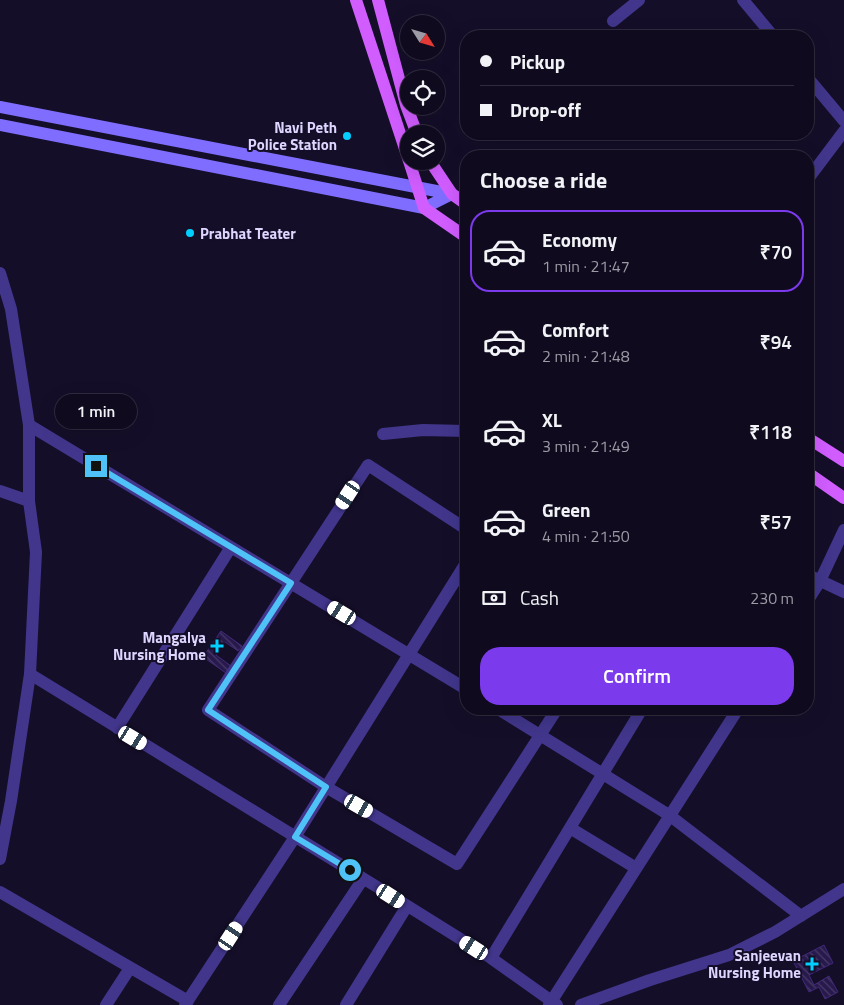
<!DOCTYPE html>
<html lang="en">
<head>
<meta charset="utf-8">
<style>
  body { margin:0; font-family:"Titillium Web",sans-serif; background:#1e182c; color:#f1f3f6; height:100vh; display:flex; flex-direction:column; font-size:19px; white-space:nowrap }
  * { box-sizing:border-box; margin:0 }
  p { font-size:16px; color:#9c9aa4 }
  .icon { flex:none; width:28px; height:28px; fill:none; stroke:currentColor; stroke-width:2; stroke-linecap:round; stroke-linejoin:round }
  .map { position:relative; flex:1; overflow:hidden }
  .details { position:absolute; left:460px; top:150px; width:354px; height:565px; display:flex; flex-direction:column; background:#100a1f; border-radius:20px; box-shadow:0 5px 20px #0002,0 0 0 1px #302b3d }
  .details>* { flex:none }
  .guide { position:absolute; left:460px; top:30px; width:354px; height:110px; border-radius:20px; box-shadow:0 5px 20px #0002,0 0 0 1px #302b3d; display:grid; align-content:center; height:110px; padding:0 20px; background:#100a1f }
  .needle { width:32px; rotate:127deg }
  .tools { position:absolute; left:400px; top:15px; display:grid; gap:10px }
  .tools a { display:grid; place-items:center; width:45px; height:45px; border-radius:50%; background:#100a1f; box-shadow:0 5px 20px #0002,0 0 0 1px #302b3d; font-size:25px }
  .end { position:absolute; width:22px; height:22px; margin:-11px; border:6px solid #4fc3f7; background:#111; box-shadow:0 0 0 2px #111 }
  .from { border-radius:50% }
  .bubble { position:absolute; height:35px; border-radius:18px; background:#100a1f; box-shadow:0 5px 20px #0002,0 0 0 1px #302b3d; font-size:16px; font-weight:600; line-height:35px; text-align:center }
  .car { position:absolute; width:15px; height:30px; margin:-15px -8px; border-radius:6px; box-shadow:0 0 4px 1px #0007; background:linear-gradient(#fff 24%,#345 0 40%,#fff 0 76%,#345 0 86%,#fff 0) }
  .guide b { display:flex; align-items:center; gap:18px; height:48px; font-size:19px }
  .guide b+b { border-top:1px solid #302b3d }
  .guide i { width:12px; height:12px; background:#f1f3f6 }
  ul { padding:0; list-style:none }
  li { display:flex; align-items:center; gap:15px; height:82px; margin:0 10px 8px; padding:0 10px; border:2px solid transparent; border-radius:20px }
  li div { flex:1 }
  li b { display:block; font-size:19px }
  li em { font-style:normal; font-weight:600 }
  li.active { border-color:#7c3aed }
  li>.icon { width:45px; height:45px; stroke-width:1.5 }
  h2 { padding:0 20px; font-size:22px; line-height:60px }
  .pay { display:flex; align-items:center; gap:12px; height:55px; padding:0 20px; font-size:19px }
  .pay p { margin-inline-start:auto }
  .button { display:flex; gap:10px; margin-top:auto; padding:10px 20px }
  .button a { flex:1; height:58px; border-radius:20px; background:#7c3aed; color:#fff; font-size:20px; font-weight:600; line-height:58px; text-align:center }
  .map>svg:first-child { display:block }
</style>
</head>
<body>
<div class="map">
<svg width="844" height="1005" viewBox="0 0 844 1005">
  <defs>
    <pattern id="building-back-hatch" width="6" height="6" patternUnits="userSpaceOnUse" patternTransform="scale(1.25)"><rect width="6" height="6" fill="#28194c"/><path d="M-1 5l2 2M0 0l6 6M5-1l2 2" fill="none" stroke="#473a67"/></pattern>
  </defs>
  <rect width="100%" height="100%" fill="#150e29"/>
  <path fill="url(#building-back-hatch)" stroke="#402979" d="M221 631 242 646 238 651 225 642 216 655 231 666 226 673 203 657Z
    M824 945 833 963 809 975 814 985 829 976 838 992 825 999 819 987 809 992 793 961Z"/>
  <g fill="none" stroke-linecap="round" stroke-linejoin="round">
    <path stroke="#41368b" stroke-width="12" d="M743 0 773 36
      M613 21 639 0
      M808 78 844 121
      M808 179 844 131
      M29 425 466 689
      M383 434 423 430 466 431
      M0 491 29 501
      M466 529 368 465 208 710 326 787 457 864 557 709
      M808 575 844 592
      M30 674 374 885 491 958 557 1005
      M498 709 669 815 801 916
      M117 728 231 547
      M570 828 636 868
      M0 892 188 1001
      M491 958 642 709
      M106 1005 130 968
      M185 1005 295 837 466 563
      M279 1005 363 879
      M346 1005 407 906
      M581 1005 650 980 729 955 775 932 844 889"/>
    <path stroke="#41368b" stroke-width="12" d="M0 273 11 309 29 425V501L36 552 30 674 11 801 0 859
      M808 600 820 581 844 530
      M549 1005 738 709"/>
    <path stroke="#7e6dff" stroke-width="12" d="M0 107 452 194
      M0 125 424 208 452 194"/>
    <path stroke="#d15dff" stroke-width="12" d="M356 0 409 161
      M378 0 406 105 417 134
      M409 161 424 208 466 237
      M430 161 452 194 466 204
      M808 438 844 461
      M808 473 844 498"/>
  </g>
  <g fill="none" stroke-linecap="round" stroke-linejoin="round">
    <path stroke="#4fc3f7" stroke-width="6" d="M96 466 291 583 208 710 326 787 295 837 350 870"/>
  </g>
  <g fill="#02cfff" stroke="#150e29" stroke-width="2">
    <circle cx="347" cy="136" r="5"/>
    <circle cx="190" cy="233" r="5"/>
    <path d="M214.5 638.5h5v5h5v5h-5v5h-5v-5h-5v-5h5z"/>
    <path d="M809.5 956.5h5v5h5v5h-5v5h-5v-5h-5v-5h5z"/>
  </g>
  <g text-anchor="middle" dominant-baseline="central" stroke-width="4" stroke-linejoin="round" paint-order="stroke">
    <g font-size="15" font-weight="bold" fill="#dfd6ff" stroke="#150e29" text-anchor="end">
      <text x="337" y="127">Navi Peth<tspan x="337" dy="17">Police Station</tspan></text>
      <text x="200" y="233" text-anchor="start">Prabhat Teater</text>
      <text x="206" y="637">Mangalya<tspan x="206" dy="17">Nursing Home</tspan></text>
      <text x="801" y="955">Sanjeevan<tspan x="801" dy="17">Nursing Home</tspan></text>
    </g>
  </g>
</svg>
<div class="tools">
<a><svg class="needle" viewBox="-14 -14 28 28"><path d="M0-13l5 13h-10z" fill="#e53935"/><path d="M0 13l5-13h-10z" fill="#9c9aa4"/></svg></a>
<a><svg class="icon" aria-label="locate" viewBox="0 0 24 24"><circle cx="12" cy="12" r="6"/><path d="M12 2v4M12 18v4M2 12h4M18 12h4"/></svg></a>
<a><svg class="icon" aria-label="layers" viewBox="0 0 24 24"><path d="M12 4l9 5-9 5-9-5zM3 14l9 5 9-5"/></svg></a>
</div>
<i class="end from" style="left:350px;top:870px"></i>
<i class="end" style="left:96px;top:466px"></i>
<div class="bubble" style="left:55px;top:394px;width:82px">1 min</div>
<i class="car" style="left:348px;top:495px;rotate:213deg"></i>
<i class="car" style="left:342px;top:613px;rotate:301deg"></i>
<i class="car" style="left:133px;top:738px;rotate:121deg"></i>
<i class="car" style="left:359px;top:806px;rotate:120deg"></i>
<i class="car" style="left:391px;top:896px;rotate:122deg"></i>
<i class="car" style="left:231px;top:936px;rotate:33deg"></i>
<i class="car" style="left:474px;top:948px;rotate:302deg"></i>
<div class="guide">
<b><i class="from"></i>Pickup</b>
<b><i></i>Drop-off</b>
</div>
<section class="details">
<h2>Choose a ride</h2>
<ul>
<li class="active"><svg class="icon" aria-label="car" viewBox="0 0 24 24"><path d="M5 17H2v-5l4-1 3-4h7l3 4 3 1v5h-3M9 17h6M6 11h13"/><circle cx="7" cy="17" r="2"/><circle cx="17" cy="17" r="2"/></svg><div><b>Economy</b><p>1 min · 21:47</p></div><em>₹70</em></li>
<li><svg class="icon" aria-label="car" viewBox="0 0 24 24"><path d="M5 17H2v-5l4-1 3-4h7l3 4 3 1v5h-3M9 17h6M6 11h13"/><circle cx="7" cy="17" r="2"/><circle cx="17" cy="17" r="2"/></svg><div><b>Comfort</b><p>2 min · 21:48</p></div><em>₹94</em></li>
<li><svg class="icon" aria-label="car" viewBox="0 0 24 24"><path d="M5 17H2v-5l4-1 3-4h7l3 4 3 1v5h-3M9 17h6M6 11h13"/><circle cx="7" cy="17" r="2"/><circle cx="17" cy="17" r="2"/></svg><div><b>XL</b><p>3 min · 21:49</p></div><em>₹118</em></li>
<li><svg class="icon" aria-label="car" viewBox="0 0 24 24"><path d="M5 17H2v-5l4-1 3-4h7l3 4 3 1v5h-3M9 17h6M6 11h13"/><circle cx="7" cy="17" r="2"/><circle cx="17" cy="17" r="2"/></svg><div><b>Green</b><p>4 min · 21:50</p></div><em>₹57</em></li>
</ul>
<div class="pay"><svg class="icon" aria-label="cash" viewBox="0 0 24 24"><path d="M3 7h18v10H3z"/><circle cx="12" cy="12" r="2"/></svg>Cash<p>230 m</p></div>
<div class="button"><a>Confirm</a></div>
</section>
</div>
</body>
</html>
